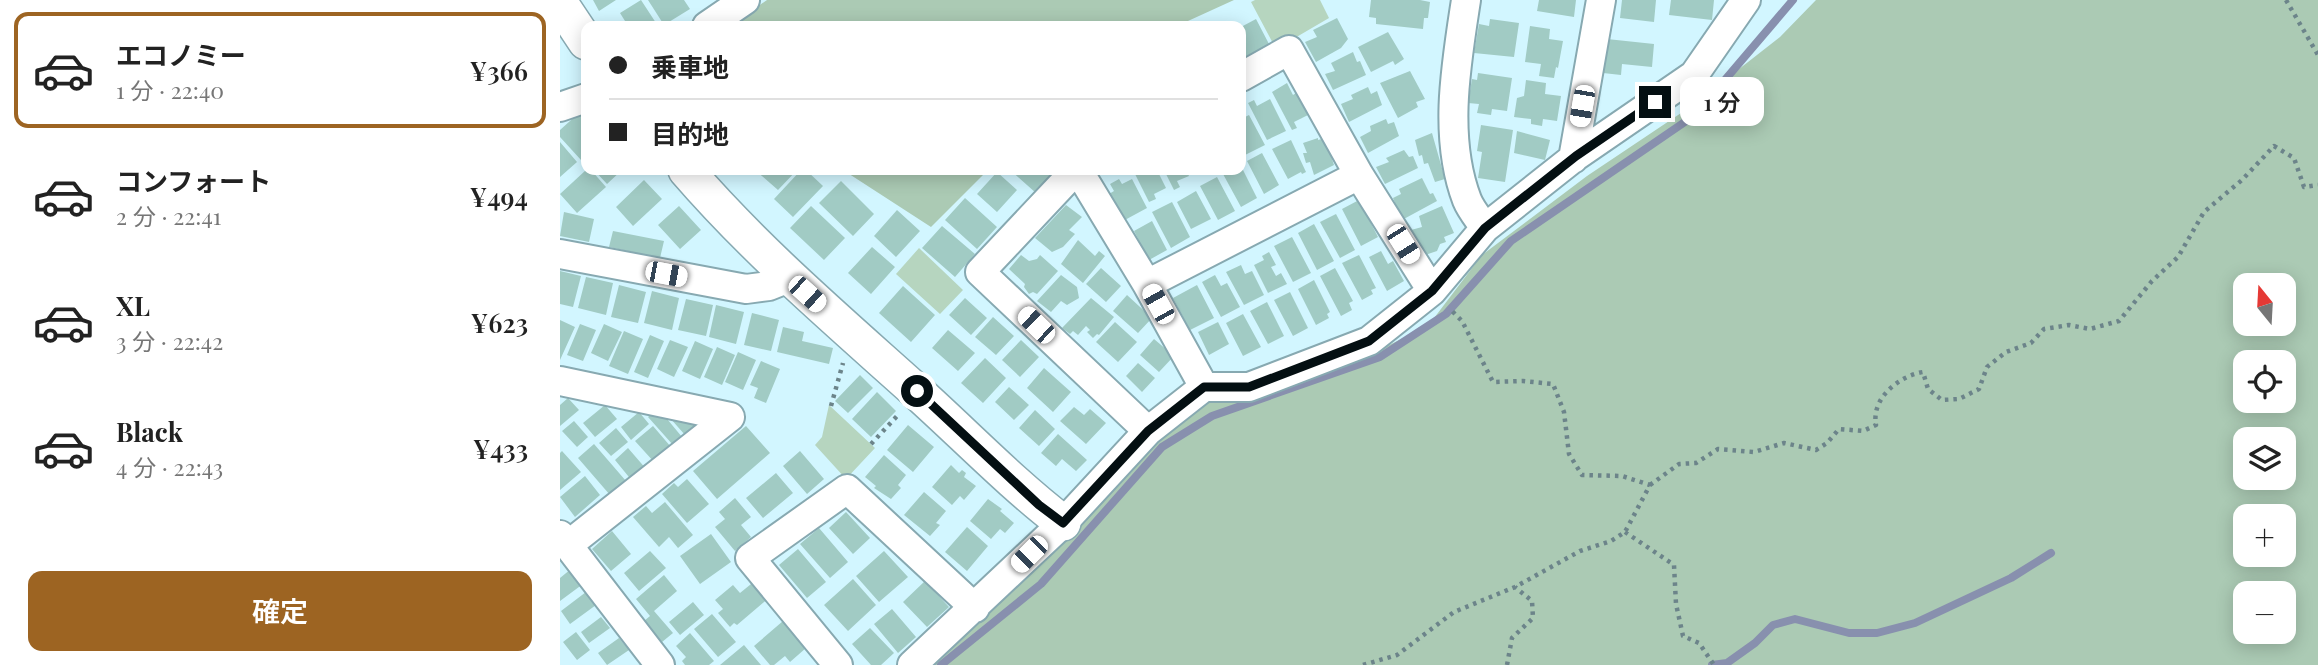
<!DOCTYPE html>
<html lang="ja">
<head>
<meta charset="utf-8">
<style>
  body { margin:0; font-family:"Playfair Display","Noto Sans JP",serif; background:#f6f6f6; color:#222; height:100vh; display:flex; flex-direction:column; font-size:26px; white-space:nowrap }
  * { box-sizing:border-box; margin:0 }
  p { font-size:23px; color:#767676 }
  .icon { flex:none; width:38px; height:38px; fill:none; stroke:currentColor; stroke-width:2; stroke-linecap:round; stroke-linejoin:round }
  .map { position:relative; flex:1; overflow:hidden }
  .details { display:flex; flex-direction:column; background:#fff; width:560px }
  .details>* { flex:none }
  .hud { position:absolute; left:21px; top:21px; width:665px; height:154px; border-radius:14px; box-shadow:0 4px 18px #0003; display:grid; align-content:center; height:154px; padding:0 28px; background:#fff }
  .needle { width:46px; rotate:342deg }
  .controls { position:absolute; left:1673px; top:273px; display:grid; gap:14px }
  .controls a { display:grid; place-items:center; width:63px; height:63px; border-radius:14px; background:#fff; box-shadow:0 4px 18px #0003; font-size:35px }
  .end { position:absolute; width:32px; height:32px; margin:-16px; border:9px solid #040f12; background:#fff; box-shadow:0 0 0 4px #fff }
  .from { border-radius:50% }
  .bubble { position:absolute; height:49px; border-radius:14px; background:#fff; box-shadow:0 4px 18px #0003; font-size:23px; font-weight:600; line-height:49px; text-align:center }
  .car { position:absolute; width:21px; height:42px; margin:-21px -10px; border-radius:9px; box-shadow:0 0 5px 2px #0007; background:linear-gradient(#fff 24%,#345 0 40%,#fff 0 76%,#345 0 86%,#fff 0) }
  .hud b { display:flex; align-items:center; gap:24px; height:66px; font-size:26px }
  .hud b+b { border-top:2px solid #e0e0e0 }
  .hud i { width:18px; height:18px; background:#222 }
  ul { padding:12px 0 0; list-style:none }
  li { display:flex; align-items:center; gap:21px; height:116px; margin:0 14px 10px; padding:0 14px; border:4px solid transparent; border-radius:14px }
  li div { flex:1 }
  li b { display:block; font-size:26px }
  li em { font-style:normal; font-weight:600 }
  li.current { border-color:#9d6422 }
  li>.icon { width:63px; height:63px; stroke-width:1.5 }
  .cta { display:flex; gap:14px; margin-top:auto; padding:14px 28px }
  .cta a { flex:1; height:80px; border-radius:14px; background:#9d6422; color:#fff; font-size:28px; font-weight:600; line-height:80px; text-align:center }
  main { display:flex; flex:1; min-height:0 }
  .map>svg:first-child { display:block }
</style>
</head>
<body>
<main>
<section class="details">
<ul>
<li class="current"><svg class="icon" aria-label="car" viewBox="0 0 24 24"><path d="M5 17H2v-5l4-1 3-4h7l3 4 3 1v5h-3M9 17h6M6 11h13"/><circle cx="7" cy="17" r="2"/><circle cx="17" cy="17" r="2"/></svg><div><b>エコノミー</b><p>1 分 · 22:40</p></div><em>¥366</em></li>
<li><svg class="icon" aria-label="car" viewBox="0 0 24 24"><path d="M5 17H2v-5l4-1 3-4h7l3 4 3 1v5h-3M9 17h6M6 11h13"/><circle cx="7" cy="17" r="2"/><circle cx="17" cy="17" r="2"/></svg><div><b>コンフォート</b><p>2 分 · 22:41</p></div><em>¥494</em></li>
<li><svg class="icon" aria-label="car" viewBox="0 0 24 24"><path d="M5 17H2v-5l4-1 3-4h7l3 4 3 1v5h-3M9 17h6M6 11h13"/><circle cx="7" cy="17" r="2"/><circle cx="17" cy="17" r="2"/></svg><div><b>XL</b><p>3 分 · 22:42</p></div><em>¥623</em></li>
<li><svg class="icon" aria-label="car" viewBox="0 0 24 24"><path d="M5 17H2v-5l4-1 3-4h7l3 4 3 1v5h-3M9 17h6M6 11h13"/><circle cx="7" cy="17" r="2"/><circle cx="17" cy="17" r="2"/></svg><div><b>Black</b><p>4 分 · 22:43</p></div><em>¥433</em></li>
</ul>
<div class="cta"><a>確定</a></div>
</section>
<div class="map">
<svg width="1758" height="665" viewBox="0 0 1758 665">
  <rect width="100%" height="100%" fill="#d2f6ff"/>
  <path fill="#b6d5bf" d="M695 0H760L769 18 716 49 691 2Z
    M359 248 403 290 380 314 336 274Z
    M269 405 315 448 286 479 255 445 262 437Z"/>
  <path fill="#abcab4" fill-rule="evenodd" d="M207 0H674L617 26H170Z
    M1256 0H1758V665H374L479 566 537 507 595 438 648 399 705 395 784 367 868 326 922 255 1027 176 1133 105 1220 37ZM1685 285H1724V324H1685ZM1685 362H1724V401H1685ZM1685 439H1724V478H1685ZM1685 516H1724V555H1685ZM1685 593H1724V632H1685Z
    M283 170H428L371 227Z"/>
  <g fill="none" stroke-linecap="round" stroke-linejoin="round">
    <path stroke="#8890ae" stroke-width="8" d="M381 665 481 584 602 447 652 416 820 357 886 314 951 241 1135 115 1233 0
      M1152 665 1167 663 1195 643 1213 625 1235 619 1289 633H1317L1355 623 1451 578 1491 553"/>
  </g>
  <path fill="#a1cbc4" d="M33 0H56L39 11Z
    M81 0 98 26H56L65 21 60 13Z
    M88 0H124L130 9 104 25Z
    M811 0H860L870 2 868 18H864L863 29 816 24V18L809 17Z
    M979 0H1016L1014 17 977 11Z
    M1062 0H1096L1094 22 1060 18Z
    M1111 0H1154L1152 20 1109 15Z
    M777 18 788 39 781 48 756 62 745 42 757 37 753 30Z
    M696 19 709 44 681 59V27Z
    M930 19 959 23 954 57 914 53 919 24 929 26Z
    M970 26 990 29 989 39 1003 41 998 68 996 67 994 78 979 76 981 64 965 62Z
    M828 32 844 59 835 65 833 61 811 72 798 47Z
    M1047 39 1094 44 1092 67 1062 64 1061 75 1043 73Z
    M793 52 797 62 800 61 806 75 773 90 765 74 775 71 771 63Z
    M850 71 865 99 856 102 858 107 838 118 820 83Z
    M918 73 952 78 947 111 932 109 931 115 917 113 919 104 908 103 912 79 917 80Z
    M966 80 986 83 985 94 1001 96 997 121 983 119 982 126 971 124V119L954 117 957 98 964 96Z
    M727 83 733 95 736 93 748 115 734 122 737 128 732 130 712 92Z
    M808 87 811 94 817 91 822 105 789 122 781 104 793 99 791 95Z
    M710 99 726 131 707 140 688 103 694 100 697 106Z
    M20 112 26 119V155L21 160 0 137V130Z
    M689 115 705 145 685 155 681 147V119Z
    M826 119 828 124 834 122 839 136 808 153 800 137 811 131 810 126Z
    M921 125 953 130 945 182 918 178 922 152 917 151Z
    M957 131 990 140 985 160 954 153Z
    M872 133 885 179 875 182 868 163 864 164 862 155 859 156 855 140Z
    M758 138V140L765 138 774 165 754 175 750 162 746 163 743 153H747L743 143Z
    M731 140 746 172 742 174 741 172 728 179 712 149Z
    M0 142 17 162 0 177Z
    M844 150 849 157 853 156 858 168 825 184 816 167 829 162 826 158Z
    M702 153 719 185 704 194 687 161Z
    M681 166 697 198 681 207 663 174 672 170H681Z
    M26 170H31L46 187 17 213 0 194Z
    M34 170H62L47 184Z
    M195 170H237L218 190Z
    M241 170H246L263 186 233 217 214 199Z
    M450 170H497L476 193Z
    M573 170H597L606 188 594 194 596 199 589 202Z
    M604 170H626L629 176 617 181 620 187 614 190Z
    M437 172 457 190 437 212 417 194Z
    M657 177 675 211 658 220 640 186Z
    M862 178 870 194 873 193 877 201 842 220 833 198 841 194 839 189Z
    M559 179 562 184 572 179 587 208 563 221 549 194 554 191 550 184Z
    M84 180 102 199 73 226 56 207Z
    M281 181 314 214 293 236 259 203Z
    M636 191 651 219 631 229 617 202Z
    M405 198 437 227 417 249 385 220Z
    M799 200 818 237 801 246 782 209Z
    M612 202 630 237 611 248 592 212Z
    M506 205 522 217 509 230 515 234 503 247 492 252 475 238Z
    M119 206 141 230 120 249 98 225Z
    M251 206 285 238 264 260 230 228Z
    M882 206 894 233 884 237 886 242 880 244 877 251 865 255 851 230 862 227 859 216Z
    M337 210 360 231 336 257 314 236Z
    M4 212 34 219 29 242 0 236Z
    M776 214 795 250 780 258 760 222Z
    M592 221 607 250 589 260 574 231Z
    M754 224 774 261 757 270 738 233Z
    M382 226 415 254 395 277 362 248Z
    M53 231 104 241 100 258 49 247Z
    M732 237 751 273 733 282 714 246Z
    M518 240 535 256 539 251 545 256 523 283 501 264Z
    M312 247 335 267 311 294 288 273Z
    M821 251 828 264 833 261 844 281 827 291 809 257Z
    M709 252 716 265 711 267 716 276 721 273 727 284 708 293 694 265 704 260 702 256Z
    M461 255 469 261 477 259 480 255 498 271 477 294 473 292 469 294 464 287 465 284 449 269Z
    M799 255 816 288 811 290 813 294 802 300 782 263Z
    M681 265 685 274 692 271 704 295 684 305 666 272Z
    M541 268 561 286 546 302 526 284Z
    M775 268 793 301 789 303 792 310 781 316 760 276Z
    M0 271 21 276 13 307 0 304Z
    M501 275 517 287 519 298 507 305 501 301 491 312 477 301Z
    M655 275 661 286 667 283 680 307 661 317 642 282Z
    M26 277 53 283 46 315 18 308Z
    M754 280 770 312 767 314 769 318 756 325 738 289Z
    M59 285 86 292 78 323 51 317Z
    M637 285 654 318 630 330 613 298Z
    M343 286 375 315 351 342 319 313Z
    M92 291 119 298 112 330 84 323Z
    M730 292 748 328 733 336 714 300Z
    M567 295 592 318 578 333 553 311Z
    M405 298 427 318 411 335 389 315Z
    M531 298 554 317 539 335 537 334 533 338 527 332 530 330 526 326 518 335 513 331 510 334 502 328Z
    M126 299 153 305 146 336 118 330Z
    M707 302 724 336 708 344 690 311Z
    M156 305 184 312 176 344 149 337Z
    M192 313 219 320 211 351 184 345Z
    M683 314 701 347 683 356 666 323Z
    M433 317 454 336 436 355 415 337Z
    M0 320 15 327 0 360Z
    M555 322 577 342 558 362 536 342Z
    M658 322 669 344 649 355 638 332Z
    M20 324 36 330 23 361 7 355Z
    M44 324 62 332 48 361 31 353Z
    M223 327 244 332 242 341 273 348 269 364 217 352Z
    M388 330 415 353 398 371 372 348Z
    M64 331 83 339 68 374 49 366Z
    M90 335 104 341 88 378 74 372Z
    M594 339 614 356 599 372 580 355Z
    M110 340 128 347 114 377 97 369Z
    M461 340 479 357 460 377 442 360Z
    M135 341 153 349 140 379 122 371Z
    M157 347 175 355 162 385 144 377Z
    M178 352 196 360 183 390 165 382Z
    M425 358 446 378 423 403 401 383Z
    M201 361 220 369 206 403 194 398 198 388 190 385Z
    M578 363 595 378 582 392 566 376Z
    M484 368 511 392 493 412 467 388Z
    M300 375 313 388 288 413 275 401Z
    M449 387 469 405 454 420 435 402Z
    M317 392 336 411 311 437 292 419Z
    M8 398 19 410 0 426V405Z
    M45 405 57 419 35 437 23 423Z
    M514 407 524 415 530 409 546 423 526 444 500 421Z
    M98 408 122 437 113 445 88 417Z
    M475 410 495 429 479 446 459 428Z
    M79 412 89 424 71 440 61 427Z
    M118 412 128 423 137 416 141 421 125 435 110 418Z
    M14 421 28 437 17 447 2 431Z
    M348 425 374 447 353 472 327 450Z
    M93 426 111 447 94 462 75 441Z
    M186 426 210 453 157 499 133 471Z
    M56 428 68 442 51 456 39 443Z
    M498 434 527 460 516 471 502 459 496 466 481 453Z
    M34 444 66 481 50 495 18 458Z
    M68 448 87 470 73 482 55 460Z
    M2 451 21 472 0 490V453Z
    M240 451 264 479 247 494 223 466Z
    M324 455 346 475 338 485 341 488 331 499 314 488 316 486 305 477Z
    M391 465 399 473 402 470 406 473 404 477 416 486 404 500 400 496 392 505 372 487Z
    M216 473 233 493 203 518 186 498Z
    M25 476 40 495 15 517 0 497Z
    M127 479 149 504 127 523 102 494 114 483 118 487Z
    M364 492 386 511 376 523 380 525 370 536 344 515Z
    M175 498 191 517 181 525 191 537 175 551 155 527 165 519 159 512Z
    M428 499 442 509 440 511 454 523 445 533 440 529 431 539 410 521Z
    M105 502 133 535 118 548 109 537 99 547 73 517 86 506 92 513Z
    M286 512 310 538 293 554 269 528Z
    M407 527 428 546 407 571 385 552Z
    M259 528 288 562 270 578 240 544Z
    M52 531 71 554 51 571 32 549Z
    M151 534 171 562 140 584 120 556Z
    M238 549 266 582 247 598 219 565Z
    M90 551 106 568 79 591 64 573Z
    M324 551 348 577 319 602 296 576Z
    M11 569 23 584 0 601V578Z
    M104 575 117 591 94 611 113 633 102 642 84 621 90 616 76 599Z
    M293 579 316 605 288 631 264 605Z
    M196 580 211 596 177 625 174 623 170 627 158 613 163 609 155 600 173 585 180 593Z
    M365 581 389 607 367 627 343 602Z
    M26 592 36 605 10 624 1 611Z
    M133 602 144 615 120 635 109 622Z
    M332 609 356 637 338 653 314 624Z
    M152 614 176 642 158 657 134 629Z
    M41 617 50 628 29 643 21 632Z
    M223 621 246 648 230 662 225 656 214 665H210L194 646Z
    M310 628 334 653 321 665H311L292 644Z
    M16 632 30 650 17 660 3 642Z
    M130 633 154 661 149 665H125L122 661 126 657 116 646Z
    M59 638 69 650 47 665 38 653Z
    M184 645 201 665H160Z"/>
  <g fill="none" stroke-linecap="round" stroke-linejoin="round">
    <g stroke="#87a9b1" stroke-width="32">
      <path id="minor" d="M906 0C896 65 883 137 907 200 911 210 919 219 925 228
        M147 26 185 0
        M681 77 729 50 799 175 872 291
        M0 107 26 98
        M1013 159 1041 0
        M516 170 420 272 588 431
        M518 170 587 284 644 387
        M0 254 186 289 209 286 229 278
        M587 284 799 175
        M0 381 170 417 8 545
        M0 535 100 665
        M278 665 190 558 287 489 415 608
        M352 665 503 523 588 431 644 387H689L809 341 872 291 925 228 1016 156 1134 75 1186 0"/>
    </g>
    <g stroke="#87a9b1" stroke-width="38">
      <path id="tertiary" d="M0 3 26 42
        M126 170C196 251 277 320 356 391 405 435 451 483 503 523"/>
    </g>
    <path stroke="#6c848a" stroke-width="4.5" stroke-dasharray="3.5 5" stroke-linecap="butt" d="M1726 0 1758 55
      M271 406 283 363
      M311 444 339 414
      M1090 485 1119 464 1136 463 1158 449 1194 452 1224 443 1256 450 1267 443 1279 429 1303 431 1316 425C1311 398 1339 376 1363 372L1368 389 1382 400 1399 399 1419 389 1427 367 1446 352 1471 343 1484 329 1509 325 1530 329 1559 321 1592 281 1618 257 1644 212 1682 180 1714 146 1734 158 1744 187 1758 185
      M1065 532 1114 565 1116 604 1123 636 1139 643 1154 665
      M803 665 837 655 894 612 955 587 1020 551 1051 541 1065 532 1090 485 1062 476 1022 475 1009 454 1004 412 993 384 963 381 933 382 902 321 891 310
      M947 665 952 638 973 618 972 601 955 587"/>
    <use href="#minor" stroke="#fff" stroke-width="28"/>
    <use href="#tertiary" stroke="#fff" stroke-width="35"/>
  </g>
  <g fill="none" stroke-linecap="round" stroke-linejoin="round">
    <path stroke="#040f12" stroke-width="9" d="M357 391 479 505 503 523 588 431 644 387H689L809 341 872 291 925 228 1016 156 1095 102"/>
  </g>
</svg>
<div class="controls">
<a><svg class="needle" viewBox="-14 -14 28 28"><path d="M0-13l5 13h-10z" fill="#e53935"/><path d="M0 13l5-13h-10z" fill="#767676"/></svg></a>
<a><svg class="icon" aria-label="locate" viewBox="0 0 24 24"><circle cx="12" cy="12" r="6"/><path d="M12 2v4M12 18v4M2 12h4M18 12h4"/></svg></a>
<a><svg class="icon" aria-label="layers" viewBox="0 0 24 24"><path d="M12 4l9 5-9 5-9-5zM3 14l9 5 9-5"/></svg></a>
<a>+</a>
<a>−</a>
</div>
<i class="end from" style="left:357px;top:391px"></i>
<i class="end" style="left:1095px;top:102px"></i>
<div class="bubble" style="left:1120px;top:77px;width:84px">1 分</div>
<i class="car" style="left:1022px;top:106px;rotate:190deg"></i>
<i class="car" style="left:843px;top:244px;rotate:148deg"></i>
<i class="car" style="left:106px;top:274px;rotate:101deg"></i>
<i class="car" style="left:247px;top:294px;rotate:132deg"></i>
<i class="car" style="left:598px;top:304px;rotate:331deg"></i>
<i class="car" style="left:476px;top:325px;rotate:314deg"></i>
<i class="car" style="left:469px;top:554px;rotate:225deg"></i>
<div class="hud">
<b><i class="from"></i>乗車地</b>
<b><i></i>目的地</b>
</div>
</div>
</main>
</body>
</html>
